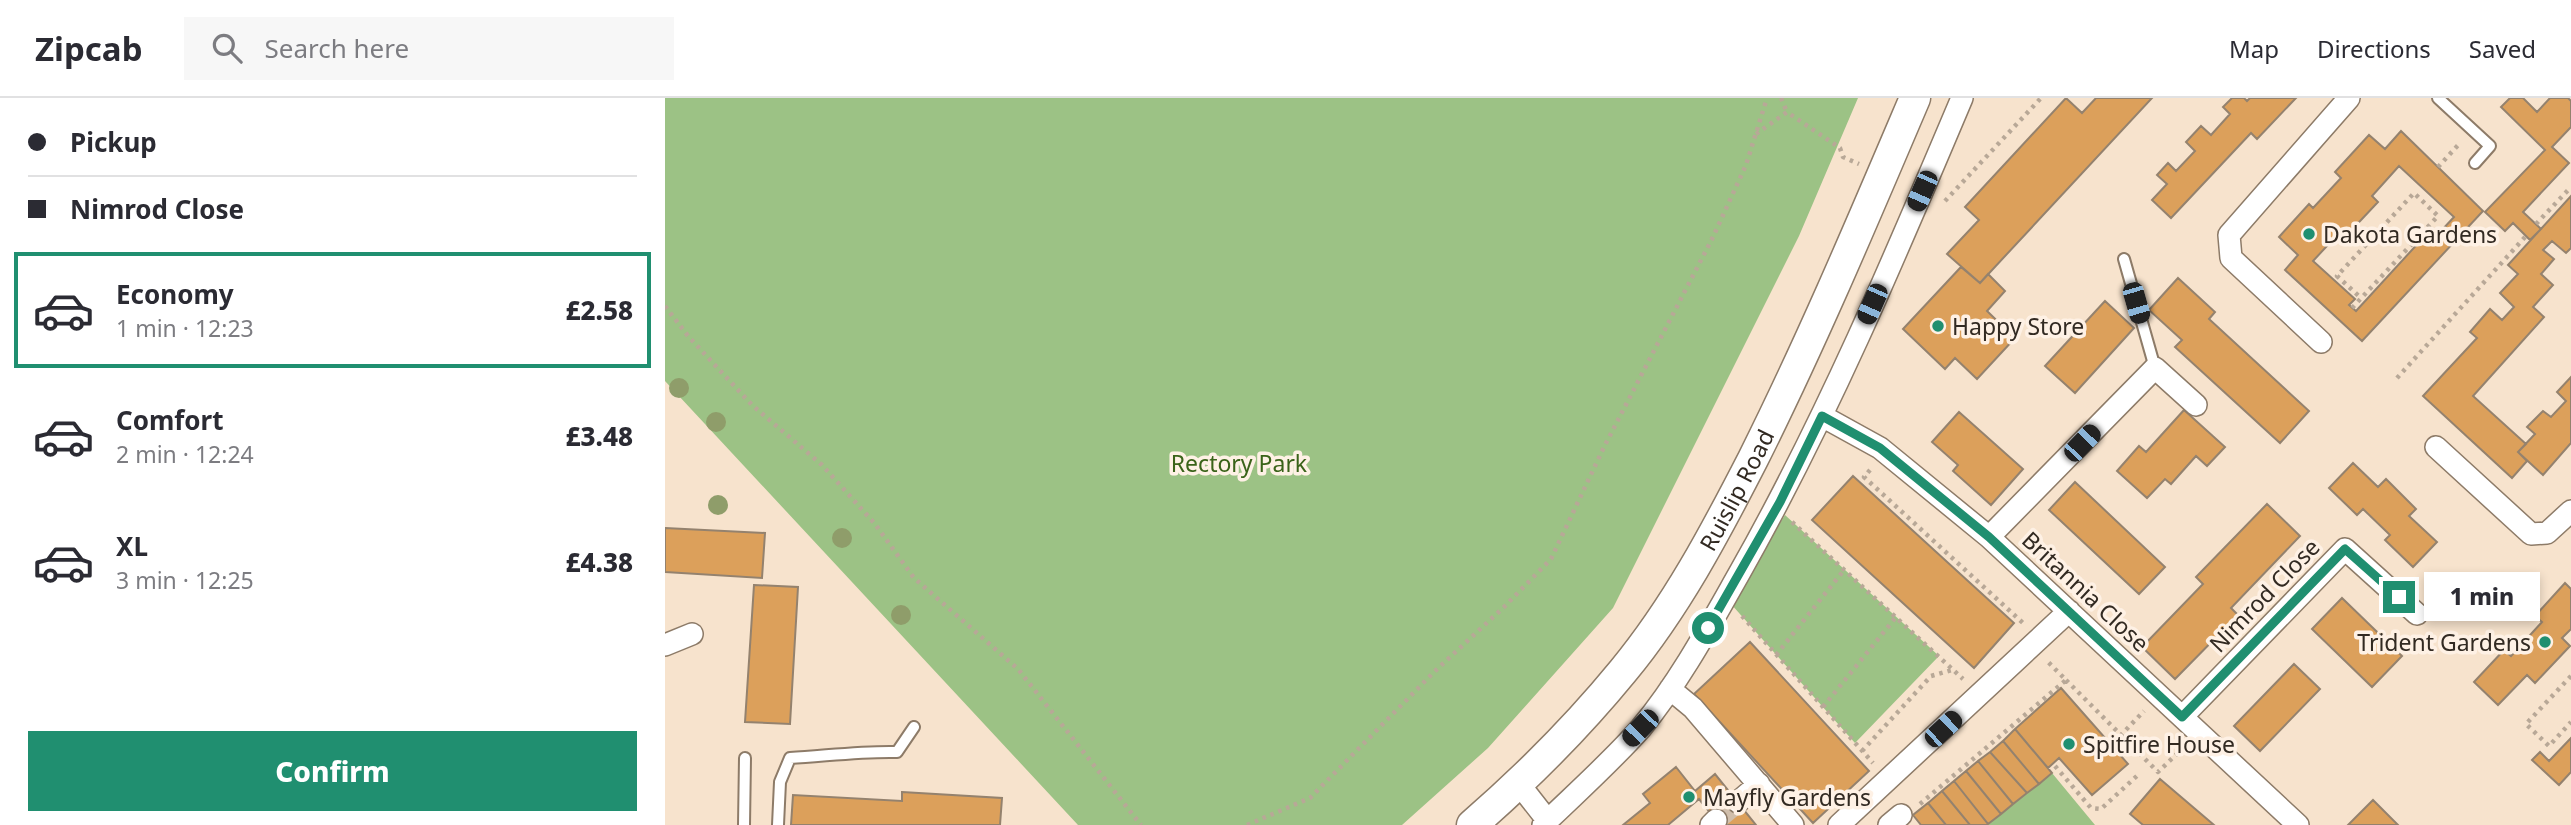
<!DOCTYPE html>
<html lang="en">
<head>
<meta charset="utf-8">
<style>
  body { margin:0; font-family:"Noto Sans",sans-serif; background:#f7f7f7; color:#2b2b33; height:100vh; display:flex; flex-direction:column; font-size:26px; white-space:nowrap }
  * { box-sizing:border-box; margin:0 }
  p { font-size:23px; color:#7c7c81 }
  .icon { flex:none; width:38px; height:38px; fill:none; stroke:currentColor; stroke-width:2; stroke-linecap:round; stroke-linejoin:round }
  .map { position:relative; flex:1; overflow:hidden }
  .drawer { display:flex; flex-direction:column; background:#fff; width:665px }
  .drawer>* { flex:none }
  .banner { display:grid; align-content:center; height:154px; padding:0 28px; background:#fff }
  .end { position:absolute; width:32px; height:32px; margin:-16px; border:9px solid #208f70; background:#fff; box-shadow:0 0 0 4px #fff }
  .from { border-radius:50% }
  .bubble { position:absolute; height:49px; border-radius:0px; background:#fff; box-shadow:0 4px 10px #0003; font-size:23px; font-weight:800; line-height:49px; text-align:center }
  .car { position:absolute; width:21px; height:42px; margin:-21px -10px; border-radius:9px; box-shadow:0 0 5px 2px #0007; background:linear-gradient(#222 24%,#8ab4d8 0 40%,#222 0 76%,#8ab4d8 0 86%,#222 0) }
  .banner b { display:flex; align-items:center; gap:24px; height:66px; font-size:26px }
  .banner b+b { border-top:2px solid #e1e1e2 }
  .banner i { width:18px; height:18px; background:#2b2b33 }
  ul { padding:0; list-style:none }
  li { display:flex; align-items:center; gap:21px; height:116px; margin:0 14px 10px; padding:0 14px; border:4px solid transparent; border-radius:0px }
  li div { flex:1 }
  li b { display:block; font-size:26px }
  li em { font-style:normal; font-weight:800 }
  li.current { border-color:#208f70 }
  li>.icon { width:63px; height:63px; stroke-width:1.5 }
  .primary-button { display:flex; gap:14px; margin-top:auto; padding:14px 28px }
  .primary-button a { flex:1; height:80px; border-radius:0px; background:#208f70; color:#fff; font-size:28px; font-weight:800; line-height:80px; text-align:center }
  header { display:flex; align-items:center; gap:42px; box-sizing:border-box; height:98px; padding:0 35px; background:#fff; border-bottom:2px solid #e1e1e2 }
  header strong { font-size:33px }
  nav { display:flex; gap:38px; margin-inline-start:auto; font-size:24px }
  .search { width:490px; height:63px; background:#f7f7f7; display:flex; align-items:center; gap:18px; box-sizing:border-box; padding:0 24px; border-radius:0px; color:#7c7c81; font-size:26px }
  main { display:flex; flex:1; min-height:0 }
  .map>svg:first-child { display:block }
</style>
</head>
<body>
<header>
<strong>Zipcab</strong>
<div class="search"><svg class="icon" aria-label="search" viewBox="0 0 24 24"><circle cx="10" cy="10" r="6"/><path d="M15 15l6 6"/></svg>Search here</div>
<nav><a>Map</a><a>Directions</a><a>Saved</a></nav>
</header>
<main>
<section class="drawer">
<div class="banner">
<b><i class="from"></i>Pickup</b>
<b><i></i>Nimrod Close</b>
</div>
<ul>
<li class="current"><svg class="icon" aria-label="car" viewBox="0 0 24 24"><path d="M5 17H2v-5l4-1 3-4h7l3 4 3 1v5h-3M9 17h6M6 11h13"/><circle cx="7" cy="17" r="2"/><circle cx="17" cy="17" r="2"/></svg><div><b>Economy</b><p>1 min · 12:23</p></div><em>£2.58</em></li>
<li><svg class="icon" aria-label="car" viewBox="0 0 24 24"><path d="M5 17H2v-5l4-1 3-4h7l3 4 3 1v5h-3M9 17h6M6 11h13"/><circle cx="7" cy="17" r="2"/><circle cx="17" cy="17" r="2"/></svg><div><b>Comfort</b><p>2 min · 12:24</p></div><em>£3.48</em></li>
<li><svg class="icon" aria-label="car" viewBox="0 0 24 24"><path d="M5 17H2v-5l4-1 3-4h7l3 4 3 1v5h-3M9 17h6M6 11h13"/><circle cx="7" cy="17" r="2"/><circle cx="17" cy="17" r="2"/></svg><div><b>XL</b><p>3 min · 12:25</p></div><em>£4.38</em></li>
</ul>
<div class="primary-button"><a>Confirm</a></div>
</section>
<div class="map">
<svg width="1906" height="727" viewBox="0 0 1906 727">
  <rect width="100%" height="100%" fill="#f7e3cd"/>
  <path fill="#9cc285" d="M0 0H1193L1134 138 948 510 823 650 737 727H413L0 283Z
    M1120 417 1274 558 1190 645 1066 506Z
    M1387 675 1430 727H1322Z"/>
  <path fill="#dca05b" stroke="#94826e" stroke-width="2" fill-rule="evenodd" d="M1401 0 1417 15 1431 0H1487L1315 185 1282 156 1314 122 1300 109Z
    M1567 0H1579L1582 3 1585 0H1631L1592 41 1586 35 1506 120 1487 102 1502 86 1492 77 1503 65 1511 73 1530 53 1521 44 1536 28 1546 37 1565 16 1558 9Z
    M1845 0H1858L1872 14 1885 0H1903L1906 3V29L1887 49 1904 65 1858 114 1876 131 1865 142 1848 125 1840 133 1820 114 1880 52 1836 9Z
    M1736 33 1818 113 1697 243 1620 172 1633 157 1614 139 1644 106 1648 110 1676 80 1670 74 1704 37 1720 51ZM1734 68 1789 119 1763 147 1757 141 1691 213 1684 207 1690 201 1648 163 1675 134 1680 139 1713 104 1707 98Z
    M1906 98V150L1901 155 1887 143 1878 152 1889 161 1876 176 1888 187 1868 209 1879 219 1808 298 1861 346 1853 354 1862 363 1847 380 1758 298 1812 240 1805 234 1825 211 1837 222 1849 209 1835 195 1853 176 1843 167Z
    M1296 169 1315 185 1323 176 1340 193 1322 213 1350 240 1312 281 1290 260 1280 271 1238 231Z
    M1513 180 1550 214 1544 221 1644 313 1615 345 1510 249 1517 242 1484 212Z
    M1440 203 1469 230 1410 295 1380 268Z
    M1906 279V345L1878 377 1853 354 1870 336 1862 329 1878 313 1886 319 1901 303 1892 294Z
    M1519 312 1560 349 1542 368 1531 358 1506 386 1500 381 1482 400 1452 373 1474 348 1481 354Z
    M1294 314 1358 371 1326 407 1288 373 1293 367 1267 344Z
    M1688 365 1713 389 1721 381 1751 411 1744 418 1772 444 1748 469 1720 442 1725 437 1698 411 1692 417 1664 390Z
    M1188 378 1349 525 1309 570 1147 422Z
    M1410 384 1500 469 1474 496 1384 412Z
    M1602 406 1635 438 1566 510 1573 517 1510 581 1477 549 1538 486 1531 479Z
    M0 430 100 435 97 480 0 474Z
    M1900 485 1906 491V531L1897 540 1905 548 1870 585 1862 577 1833 607 1809 584 1839 552 1846 558 1877 524 1870 518Z
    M89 487 133 489 125 626 80 624Z
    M1677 500 1737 558 1707 589 1647 531Z
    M1085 544 1204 673 1148 725 1029 596Z
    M1629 566 1655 591 1595 653 1569 628Z
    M1396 590 1463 666 1427 697 1394 660 1383 670 1350 631Z
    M1350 631 1387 675 1374 686 1338 643Z
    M1906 640V674L1894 687 1867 662 1875 654 1884 663Z
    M1338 643 1374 686 1362 695 1325 654Z
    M1325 654 1362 695 1348 706 1313 663Z
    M1313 663 1348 706 1336 716 1301 673Z
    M1011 669 1030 693 1050 676 1091 727H1055L1034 701 1003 727H958L985 705 978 696Z
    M1301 673 1336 716 1323 726 1289 683Z
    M1495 681 1549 727H1478L1465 716Z
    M1289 683 1323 726 1322 727H1305L1277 693Z
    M1277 693 1305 727H1281L1263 705Z
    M237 694 337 700 335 727H126L128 697 237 703Z
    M1708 702 1733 727H1683Z
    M1263 705 1281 727H1256L1248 717Z"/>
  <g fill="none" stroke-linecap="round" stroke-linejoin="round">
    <path stroke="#d0beab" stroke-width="21" stroke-dasharray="21 10" stroke-linecap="butt" d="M1051 722 1073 704"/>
    <g stroke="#8d7b68" stroke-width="14">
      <path id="lane" d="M1773 0 1825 48 1810 65
        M1459 161 1490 270
        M79 727 80 660
        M113 727 115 684 125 660C161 658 196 653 232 654L249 629"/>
    </g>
    <g stroke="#8d7b68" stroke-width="24">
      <path id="street" d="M1656 244 1566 160 1564 137 1684 0
        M1157 318 1215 350 1324 439 1633 727
        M1771 349 1866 436 1882 435 1906 413
        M1324 439 1490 270 1531 307
        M0 547 27 536
        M1005 591 1028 610 1128 727
        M1517 619 1680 451 1752 516
        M854 686 883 723
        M1073 704 1094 686
        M878 727C911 695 946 664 976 630 1015 583 1045 527 1075 474 1161 322 1229 161 1297 0
        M1046 727 1051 722
        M1174 727 1404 513
        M1224 727 1236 717"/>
    </g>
    <g stroke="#8d7b68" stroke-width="33">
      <g id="secondary">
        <path id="s1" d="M807 727C861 680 913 628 958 573 1011 509 1050 435 1088 361 1147 243 1198 122 1250 0"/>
      </g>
    </g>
    <path stroke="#b8a897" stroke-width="4.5" stroke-dasharray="3.5 5" stroke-linecap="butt" d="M1116 0 1122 14
      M1091 36 1122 14 1175 50 1178 59 1194 66
      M1773 69 1795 45
      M1280 103 1376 0
      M1871 126 1906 89
      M0 208 23 238 87 307 157 367 210 426 249 480 353 571 476 727
      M1687 210 1773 118 1749 95 1672 178 1696 200
      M1732 280 1861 138
      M1205 372 1199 379 1358 525
      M1127 424 1298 581
      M1077 518 1208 665
      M1111 557 1179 472
      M1906 578 1861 626 1884 648 1906 624
      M1401 582 1456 637 1479 613
      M1158 609 1231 519
      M1456 637 1493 674 1518 650
      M1197 653 1266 578 1287 572
      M1390 668 1426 710 1436 711 1474 676
      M1255 706 1401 582 1382 563
      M582 727 645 700 770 573 839 509 886 461 939 349 1048 139 1081 67 1102 0"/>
    <use href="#lane" stroke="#fff" stroke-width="10"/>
    <use href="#street" stroke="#fff" stroke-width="21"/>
    <use href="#secondary" stroke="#fff" stroke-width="30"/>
  </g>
  <g fill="#8f9d6a">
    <circle cx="14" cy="290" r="10"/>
    <circle cx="51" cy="324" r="10"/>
    <circle cx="53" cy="407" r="10"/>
    <circle cx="177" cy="440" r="10"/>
    <circle cx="236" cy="517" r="10"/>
  </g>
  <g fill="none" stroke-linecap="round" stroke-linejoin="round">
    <path stroke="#208f70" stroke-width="9" d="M1043 530 1115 404 1157 318 1215 350 1324 439 1517 619 1680 451 1734 499"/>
  </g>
  <g fill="#208f70" stroke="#fef1e5" stroke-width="2.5">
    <circle cx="1644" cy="136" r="7"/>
    <circle cx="1273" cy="228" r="7"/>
    <circle cx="1880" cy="544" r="7"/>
    <circle cx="1404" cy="646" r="7"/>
    <circle cx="1024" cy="699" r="7"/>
  </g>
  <g text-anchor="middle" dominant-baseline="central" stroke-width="7" stroke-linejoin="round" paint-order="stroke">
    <g font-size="23" fill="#322a22" stroke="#fef1e5" text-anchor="start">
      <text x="1658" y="136">Dakota Gardens</text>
      <text x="1287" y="228">Happy Store</text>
      <text x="1866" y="544" text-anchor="end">Trident Gardens</text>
      <text x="1418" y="646">Spitfire House</text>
      <text x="1038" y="699">Mayfly Gardens</text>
    </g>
    <g font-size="23" fill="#3a6319" stroke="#fef1e5">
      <text x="574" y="365">Rectory Park</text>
    </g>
    <g font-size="23" fill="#322a22" stroke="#fef1e5">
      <text stroke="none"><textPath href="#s1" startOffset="430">Ruislip Road</textPath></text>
      <text transform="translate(1421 493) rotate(43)">Britannia Close</text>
      <text transform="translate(1599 497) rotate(-46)">Nimrod Close</text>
    </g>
  </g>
</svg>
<i class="end from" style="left:1043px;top:530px"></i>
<i class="end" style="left:1734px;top:499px"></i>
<div class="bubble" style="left:1759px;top:474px;width:116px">1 min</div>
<i class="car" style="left:1257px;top:93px;rotate:204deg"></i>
<i class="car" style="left:1471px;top:205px;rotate:164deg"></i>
<i class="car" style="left:1207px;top:206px;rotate:204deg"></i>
<i class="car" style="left:1417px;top:345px;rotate:44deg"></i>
<i class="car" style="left:975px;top:630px;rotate:224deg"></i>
<i class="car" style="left:1278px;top:631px;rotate:47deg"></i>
</div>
</main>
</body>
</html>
